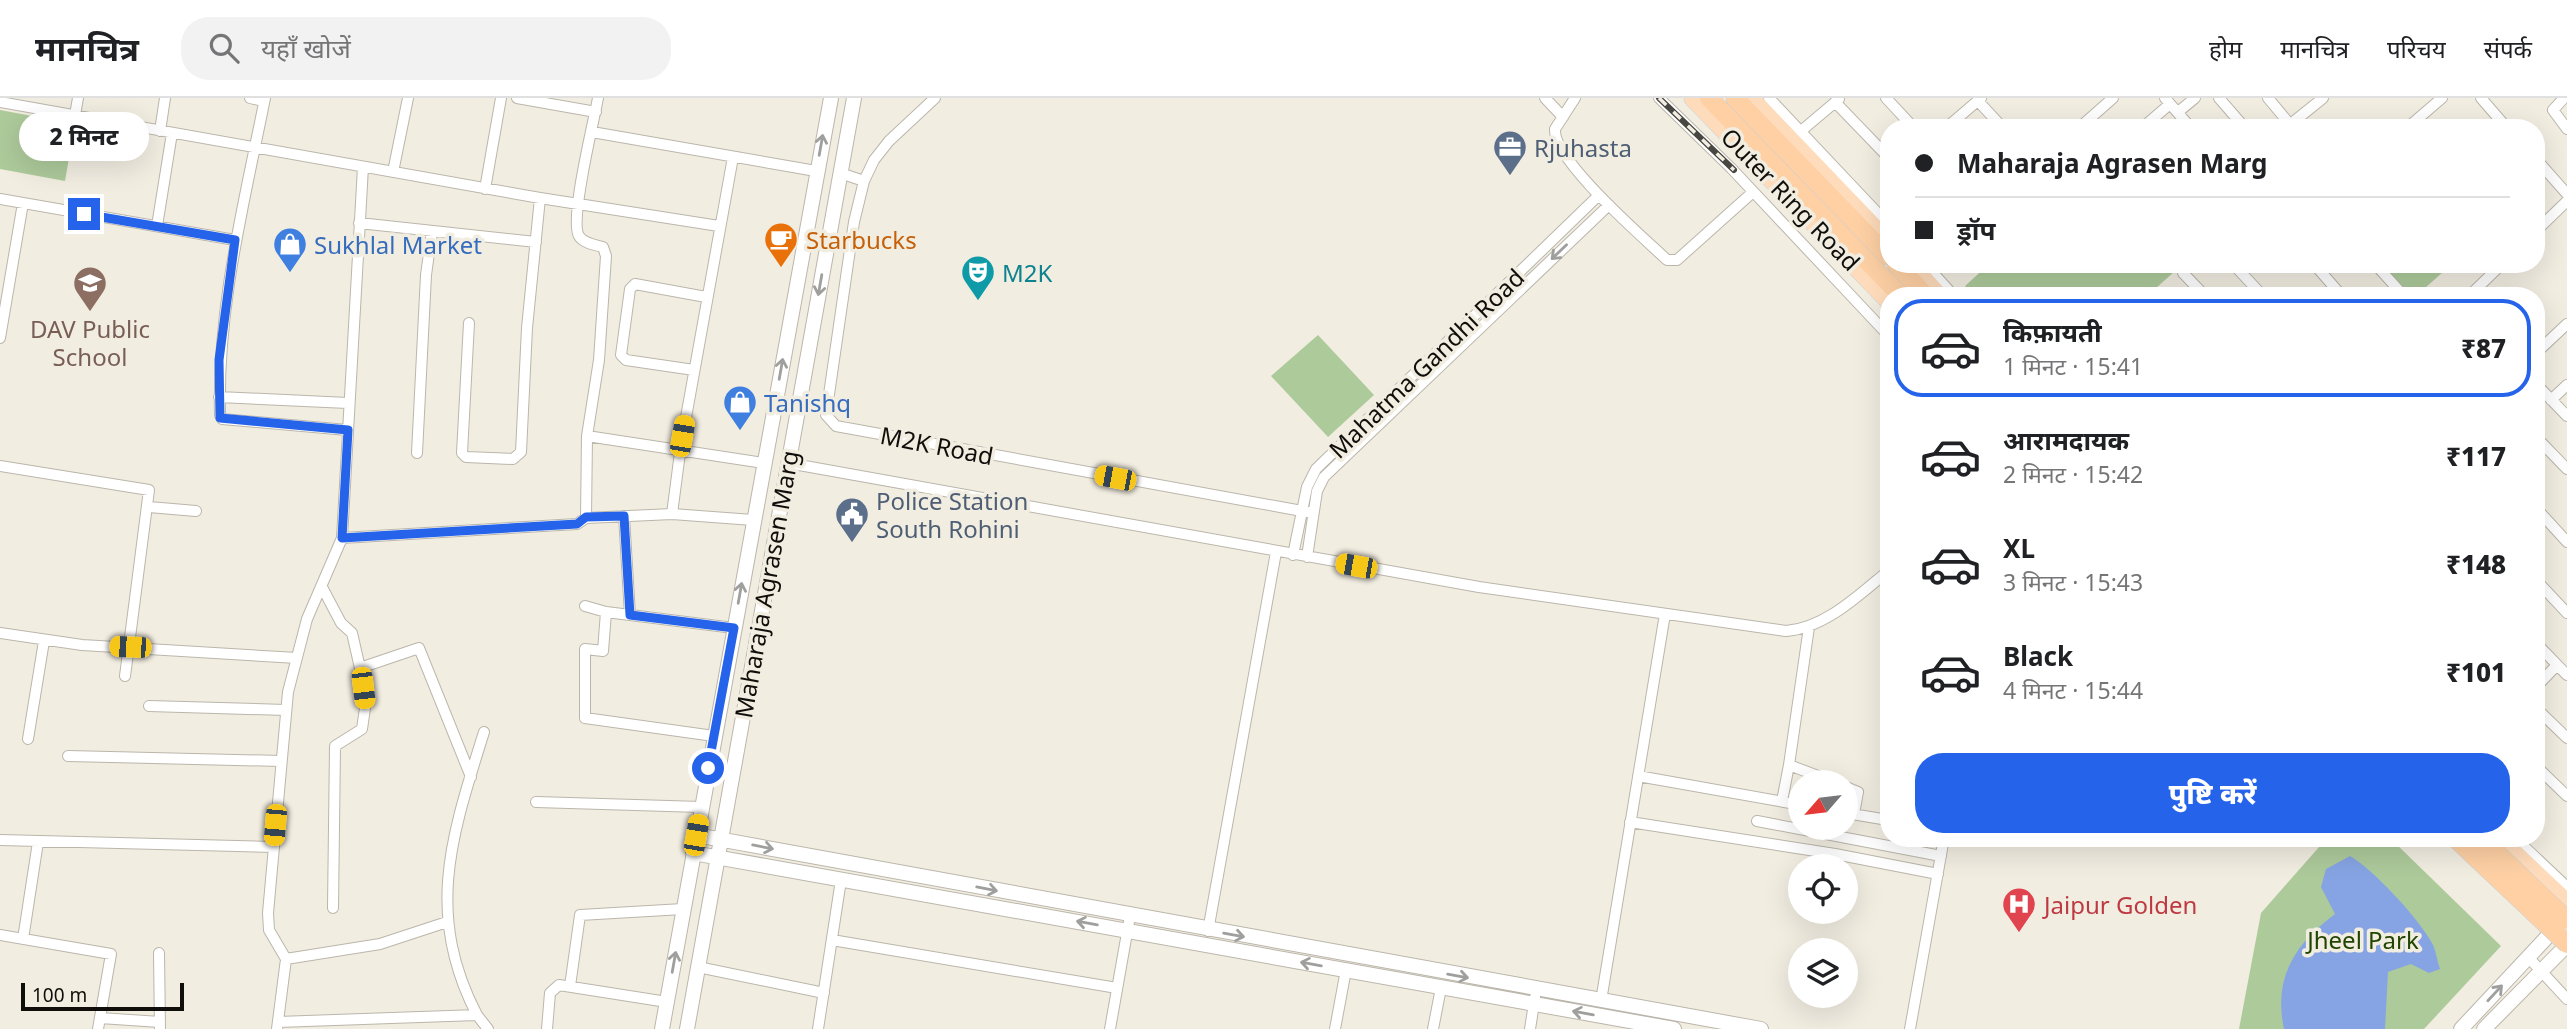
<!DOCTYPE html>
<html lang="hi">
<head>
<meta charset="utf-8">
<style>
  body { margin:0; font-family:"Noto Sans","Noto Sans Devanagari",sans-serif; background:#f2f2f2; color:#202124; height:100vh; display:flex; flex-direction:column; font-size:26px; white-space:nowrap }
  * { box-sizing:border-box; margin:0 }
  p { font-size:23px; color:#757577 }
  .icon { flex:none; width:38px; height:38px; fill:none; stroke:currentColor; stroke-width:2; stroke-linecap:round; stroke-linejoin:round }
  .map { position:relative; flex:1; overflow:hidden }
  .details { position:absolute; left:1880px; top:189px; width:665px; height:560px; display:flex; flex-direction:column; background:#fff; border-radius:28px; box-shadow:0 7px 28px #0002 }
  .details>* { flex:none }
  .banner { position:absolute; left:1880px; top:21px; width:665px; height:154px; border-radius:28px; box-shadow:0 7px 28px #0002; display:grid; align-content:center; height:154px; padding:0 35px; background:#fff }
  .needle { width:46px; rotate:242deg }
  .tools { position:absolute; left:1788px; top:672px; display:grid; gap:14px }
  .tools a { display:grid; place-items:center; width:70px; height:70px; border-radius:50%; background:#fff; box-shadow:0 7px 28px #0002; font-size:35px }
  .scale { position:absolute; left:21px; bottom:18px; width:163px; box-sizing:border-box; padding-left:7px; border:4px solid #0f0e0a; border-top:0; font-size:19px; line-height:24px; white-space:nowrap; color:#0f0e0a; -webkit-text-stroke:5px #f2ede1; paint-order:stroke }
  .end { position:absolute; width:32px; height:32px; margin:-16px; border:9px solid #2563eb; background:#fff; box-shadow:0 0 0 4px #fff }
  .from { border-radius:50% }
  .bubble { position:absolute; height:49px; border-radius:24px; background:#fff; box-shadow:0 7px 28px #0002; font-size:23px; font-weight:800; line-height:49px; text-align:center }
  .car { position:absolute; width:21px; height:42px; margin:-21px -10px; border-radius:9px; box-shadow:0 0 5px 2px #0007; background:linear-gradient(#f5c518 24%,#345 0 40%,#f5c518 0 76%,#345 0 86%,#f5c518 0) }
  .banner b { display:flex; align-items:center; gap:24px; height:66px; font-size:26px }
  .banner b+b { border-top:2px solid #e0e0e0 }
  .banner i { width:18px; height:18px; background:#202124 }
  ul { padding:12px 0 0; list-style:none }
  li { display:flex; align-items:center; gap:21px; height:98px; margin:0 14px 10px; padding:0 21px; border:4px solid transparent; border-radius:28px }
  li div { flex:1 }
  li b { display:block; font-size:26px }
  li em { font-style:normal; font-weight:800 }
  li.selected { border-color:#2563eb }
  li>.icon { width:63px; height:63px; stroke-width:1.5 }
  .button { display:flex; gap:14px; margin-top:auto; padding:14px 35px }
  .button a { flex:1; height:80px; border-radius:28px; background:#2563eb; color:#fff; font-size:28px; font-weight:800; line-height:80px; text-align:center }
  header { display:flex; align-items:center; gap:42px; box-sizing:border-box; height:98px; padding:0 35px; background:#fff; border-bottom:2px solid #e0e0e0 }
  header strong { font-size:33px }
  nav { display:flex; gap:38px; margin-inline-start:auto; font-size:24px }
  .search { width:490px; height:63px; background:#f2f2f2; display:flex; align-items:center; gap:18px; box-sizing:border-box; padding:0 24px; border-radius:28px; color:#757577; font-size:26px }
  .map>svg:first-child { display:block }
</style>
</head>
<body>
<header>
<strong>मानचित्र</strong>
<div class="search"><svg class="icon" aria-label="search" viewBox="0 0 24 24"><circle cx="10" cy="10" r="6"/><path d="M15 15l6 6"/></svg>यहाँ खोजें</div>
<nav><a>होम</a><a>मानचित्र</a><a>परिचय</a><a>संपर्क</a></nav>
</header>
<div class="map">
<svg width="2567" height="931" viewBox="0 0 2567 931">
  <rect width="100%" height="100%" fill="#f2ede1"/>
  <path fill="#adca9b" d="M0 12 75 26 65 83 0 71Z
    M1989 166H2183L2147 198H1973L1965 188Z
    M2381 166H2452L2416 198H2409Z
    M1318 237 1374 297 1328 339 1271 278Z
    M2327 740H2390L2501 848 2424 931H2239L2261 815Z"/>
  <path fill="#86a4e3" d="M2350 758C2373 771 2419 821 2432 845 2436 852 2437 863 2440 871L2429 875 2411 866 2388 874 2385 931H2284C2273 879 2295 846 2335 816L2321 789 2326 771Z"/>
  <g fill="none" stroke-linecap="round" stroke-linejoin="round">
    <g stroke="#bbb6ab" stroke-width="12">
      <path id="minor" d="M250 0 264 3
        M265 0C244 106 217 209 220 317L222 321 347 332
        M517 0 596 14
        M935 0 889 43 874 62 864 83 854 124 826 317 836 328 1313 415
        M1545 0 1563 19
        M1575 0 1555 31C1552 61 1644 140 1667 162H1677L1753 94
        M1659 0 1731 70 1888 237
        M1769 0 1888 126
        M1886 0 1914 30
        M2165 0 2191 30
        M2219 0 2245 30
        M2268 0 2288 24 2292 25 2323 0
        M2481 0 2507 30
        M2564 0 2553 12 2567 31
        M1978 3 2003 30
        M0 4 540 100 719 128
        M1835 4 1888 59
        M2178 14 2195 0
        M75 17 78 0
        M1946 30 1981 0
        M2079 30 2113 0
        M2142 30 2170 6
        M2407 30 2442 0
        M160 33 165 0
        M1801 33 1839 1
        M592 34 816 73
        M2536 61 2567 96
        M393 74 408 0
        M840 75 864 83
        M485 91 501 0
        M0 101 235 142
        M359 125 536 144
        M157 128 172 35
        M2536 133 2567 103
        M1925 166 1954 198
        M2233 166 2263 198
        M2314 166 2342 198
        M2375 166 2404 198
        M2183 175 2205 198
        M2469 198 2502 166
        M469 225 462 355 466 359 513 361 521 354 527 230 540 100
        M0 240 23 105
        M2536 255 2567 226
        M694 272 626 262 621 257 630 191 635 186 706 199
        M2536 286 2567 318
        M219 299 348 305
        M2551 302 2567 287
        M587 338 764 365
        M2536 339 2567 371
        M417 355 426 177 432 133
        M788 365 1479 489 1786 533C1825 530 1859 497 1888 473
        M0 368 149 392 125 578
        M149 409 196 413
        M2536 410 2567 444
        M672 416 681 347 733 59
        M624 418 630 517
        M586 420 587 338 599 262 606 158 603 149C595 147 583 145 579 138 569 122 594 23 598 0
        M342 440 577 426 586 420 672 416 753 422
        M1293 457 1307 389 1316 371 1599 97
        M1307 459 1317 393 1324 379 1609 107
        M2536 482 2567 515
        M322 489 341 525 352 535 360 570 419 550 471 679
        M585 508 606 514 734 530
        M606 514 603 553 585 551V620L714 638
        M1809 529 1789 667 1834 684
        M0 535 82 547 297 560
        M2536 545 2567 577
        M2536 589 2557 567
        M149 608 286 612
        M2536 610 2567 640
        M28 641 44 543
        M68 658 281 663
        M2536 668 2567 698
        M1638 678 1801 707
        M1846 689 1858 694 1854 716
        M1782 703 1789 667
        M536 704 701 709
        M1846 715 1888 722
        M1757 723 1941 758
        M1630 724 1835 756 1938 776
        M2515 740 2567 789
        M0 742 273 749
        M333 810 335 648 362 631 365 610 360 570
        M1208 833 1276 454
        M0 837 111 856 98 931
        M23 841 38 744
        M832 842 1117 890
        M159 855 160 931
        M2528 859 2567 901
        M286 861 380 846 447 824
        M698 869 824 895
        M570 888 580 817 683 811
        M1601 903 1665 516
        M477 917C424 815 452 737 484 634
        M100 920 160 924
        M278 924 477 917 488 931
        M277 931 286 861 269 832 268 815 288 594 307 521 342 440 363 69
        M547 931 550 895 559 887 667 904
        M818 931 841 782
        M1110 931 1130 818
        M1335 931 1346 872
        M1433 931 1441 890
        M1530 931 1535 899
        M1910 931 1944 740"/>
    </g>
    <g stroke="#bbb6ab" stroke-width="16">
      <path id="tertiary" d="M696 737 1761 931
        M693 755 1674 931
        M662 931 831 0
        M687 931 854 0
        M2461 931 2548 838
        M2484 931 2563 851"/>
    </g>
    <g stroke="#cfcfce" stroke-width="19">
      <path id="primary" d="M1693 0 1888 202
        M1750 0 1888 144
        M1910 166 1939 198
        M2498 740 2567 805"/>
    </g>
    <g stroke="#cfcfce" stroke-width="19">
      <path id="trunk" d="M1709 0 1901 198
        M1735 0 1888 158
        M1896 166 1926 198"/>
    </g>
    <use href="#minor" stroke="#fff" stroke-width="10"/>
    <use href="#tertiary" stroke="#fff" stroke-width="14"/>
    <use href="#primary" stroke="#fedcbb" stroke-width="18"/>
    <use href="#trunk" stroke="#fed0a4" stroke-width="18"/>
    <g stroke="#494741" stroke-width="6">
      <path id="rail" d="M1659 0 1734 72"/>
    </g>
    <use href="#rail" stroke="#f2ede1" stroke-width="3.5" stroke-dasharray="10" stroke-linecap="butt"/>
    <g stroke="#cfcfce" stroke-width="19" stroke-linecap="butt">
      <path id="trunk-bridge" d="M2455 740 2567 846
        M2481 740 2567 822"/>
    </g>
    <use href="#trunk-bridge" stroke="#fed0a4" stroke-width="18"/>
  </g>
  <defs><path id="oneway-shaft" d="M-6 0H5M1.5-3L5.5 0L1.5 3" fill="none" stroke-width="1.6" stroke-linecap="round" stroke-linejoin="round" transform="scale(1.75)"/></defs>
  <g stroke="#9f9f9d">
    <use href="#oneway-shaft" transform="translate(821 47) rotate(-80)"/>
    <use href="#oneway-shaft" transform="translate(1559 154) rotate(136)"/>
    <use href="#oneway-shaft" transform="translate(820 187) rotate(100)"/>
    <use href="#oneway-shaft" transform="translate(781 271) rotate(-80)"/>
    <use href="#oneway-shaft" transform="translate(740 495) rotate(-80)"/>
    <use href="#oneway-shaft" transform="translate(763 749) rotate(11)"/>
    <use href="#oneway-shaft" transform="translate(987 791) rotate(11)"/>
    <use href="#oneway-shaft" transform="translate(1087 825) rotate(-170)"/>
    <use href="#oneway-shaft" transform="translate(1234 837) rotate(10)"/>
    <use href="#oneway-shaft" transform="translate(674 864) rotate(-80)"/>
    <use href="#oneway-shaft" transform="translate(1311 866) rotate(-170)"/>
    <use href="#oneway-shaft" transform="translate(1458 878) rotate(10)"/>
    <use href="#oneway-shaft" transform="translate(2495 895) rotate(-47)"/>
    <use href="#oneway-shaft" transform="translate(1583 915) rotate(-170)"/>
  </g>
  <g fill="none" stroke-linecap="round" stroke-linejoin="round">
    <path stroke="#2563eb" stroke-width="9" d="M84 116 235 142 219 262 220 320 348 332 342 440 577 426 586 419 624 418 630 517 734 530 708 670"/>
  </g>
  <defs>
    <g id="office-pin" transform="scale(1.75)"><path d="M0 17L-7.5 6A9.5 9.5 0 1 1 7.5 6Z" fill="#5c6f8a" stroke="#f2ede1"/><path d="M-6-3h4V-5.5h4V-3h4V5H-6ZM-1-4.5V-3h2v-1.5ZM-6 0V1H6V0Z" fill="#fff"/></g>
    <g id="cafe-pin" transform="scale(1.75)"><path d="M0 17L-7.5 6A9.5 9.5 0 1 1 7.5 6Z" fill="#e8710a" stroke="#f2ede1"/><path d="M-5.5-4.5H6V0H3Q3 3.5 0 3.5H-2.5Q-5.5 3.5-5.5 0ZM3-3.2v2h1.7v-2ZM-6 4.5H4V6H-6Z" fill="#fff"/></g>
    <g id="shop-pin" transform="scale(1.75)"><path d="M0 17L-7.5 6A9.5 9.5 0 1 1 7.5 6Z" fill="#3f7fe0" stroke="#f2ede1"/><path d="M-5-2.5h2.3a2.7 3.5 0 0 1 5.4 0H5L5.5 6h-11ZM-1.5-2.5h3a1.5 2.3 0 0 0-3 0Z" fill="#fff"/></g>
    <g id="theatre-pin" transform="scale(1.75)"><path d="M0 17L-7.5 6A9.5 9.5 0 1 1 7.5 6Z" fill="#0f9aa8" stroke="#f2ede1"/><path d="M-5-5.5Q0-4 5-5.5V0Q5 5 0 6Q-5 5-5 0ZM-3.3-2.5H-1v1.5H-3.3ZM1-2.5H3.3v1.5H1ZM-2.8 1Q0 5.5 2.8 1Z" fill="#fff"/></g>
    <g id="school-pin" transform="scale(1.75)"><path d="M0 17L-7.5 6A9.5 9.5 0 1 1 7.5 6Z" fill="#8d6e63" stroke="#f2ede1"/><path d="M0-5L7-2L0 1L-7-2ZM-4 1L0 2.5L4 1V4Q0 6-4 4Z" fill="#fff"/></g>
    <g id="civic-pin" transform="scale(1.75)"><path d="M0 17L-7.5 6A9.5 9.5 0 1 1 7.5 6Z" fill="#5c6f8a" stroke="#f2ede1"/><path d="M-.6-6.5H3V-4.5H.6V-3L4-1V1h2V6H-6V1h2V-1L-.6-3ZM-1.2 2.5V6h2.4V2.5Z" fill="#fff"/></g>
    <g id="hospital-pin" transform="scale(1.75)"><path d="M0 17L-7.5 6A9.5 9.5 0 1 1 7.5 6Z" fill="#e0444e" stroke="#f2ede1"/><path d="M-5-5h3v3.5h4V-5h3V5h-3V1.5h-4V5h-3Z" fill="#fff"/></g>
  </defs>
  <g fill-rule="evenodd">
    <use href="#office-pin" x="1510" y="49"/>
    <use href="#cafe-pin" x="781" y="141"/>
    <use href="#shop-pin" x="290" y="146"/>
    <use href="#theatre-pin" x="978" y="174"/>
    <use href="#school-pin" x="90" y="185"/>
    <use href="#shop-pin" x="740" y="304"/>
    <use href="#civic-pin" x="852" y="416"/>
    <use href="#hospital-pin" x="2019" y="806"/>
  </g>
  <g text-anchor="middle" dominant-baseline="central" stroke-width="7" stroke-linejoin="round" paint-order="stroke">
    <g font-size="24" fill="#4e5e75" stroke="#f2ede1" text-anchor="start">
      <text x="1534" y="49">Rjuhasta</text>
      <text x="876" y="402">Police Station<tspan x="876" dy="28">South Rohini</tspan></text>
    </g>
    <g font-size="24" fill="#0f0e0a" stroke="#f2ede1">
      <text transform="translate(1791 101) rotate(46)">Outer Ring Road</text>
      <text transform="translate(1426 265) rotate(-44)">Mahatma Gandhi Road</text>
      <text transform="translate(937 347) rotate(11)">M2K Road</text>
      <text transform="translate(766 486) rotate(-80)">Maharaja Agrasen Marg</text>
    </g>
    <g font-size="24" fill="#c56008" stroke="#f2ede1" text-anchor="start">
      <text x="806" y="141">Starbucks</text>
    </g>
    <g font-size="24" fill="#366cbe" stroke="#f2ede1" text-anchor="start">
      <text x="314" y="146">Sukhlal Market</text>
      <text x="764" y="304">Tanishq</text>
    </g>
    <g font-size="24" fill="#0d838f" stroke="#f2ede1" text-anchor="start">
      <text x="1002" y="174">M2K</text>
    </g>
    <g font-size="24" fill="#785e54" stroke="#f2ede1">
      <text x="90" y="230">DAV Public<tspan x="90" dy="28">School</tspan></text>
    </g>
    <g font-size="24" fill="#be3a42" stroke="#f2ede1" text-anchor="start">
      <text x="2044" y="806">Jaipur Golden</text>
    </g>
    <g font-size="24" fill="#214500" stroke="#f2ede1">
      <text x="2363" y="841">Jheel Park</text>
    </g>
  </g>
</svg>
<div class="tools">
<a><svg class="needle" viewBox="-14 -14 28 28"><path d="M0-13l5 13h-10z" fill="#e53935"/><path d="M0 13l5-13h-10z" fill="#757577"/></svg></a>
<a><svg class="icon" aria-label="locate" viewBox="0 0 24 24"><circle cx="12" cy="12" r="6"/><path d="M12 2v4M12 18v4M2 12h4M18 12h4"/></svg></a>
<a><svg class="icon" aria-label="layers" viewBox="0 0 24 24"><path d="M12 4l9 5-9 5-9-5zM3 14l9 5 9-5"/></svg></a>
</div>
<div class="scale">100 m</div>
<i class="end from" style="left:708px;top:670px"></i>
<i class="end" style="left:84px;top:116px"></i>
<div class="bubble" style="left:19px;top:14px;width:130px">2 मिनट</div>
<i class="car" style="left:682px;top:338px;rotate:10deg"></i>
<i class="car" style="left:1115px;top:380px;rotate:281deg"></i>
<i class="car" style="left:1356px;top:468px;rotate:280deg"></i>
<i class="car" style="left:130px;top:549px;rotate:272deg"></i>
<i class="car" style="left:363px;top:590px;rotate:173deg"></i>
<i class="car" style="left:275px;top:727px;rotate:185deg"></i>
<i class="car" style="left:696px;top:737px;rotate:10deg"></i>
<div class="banner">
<b><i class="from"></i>Maharaja Agrasen Marg</b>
<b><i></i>ड्रॉप</b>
</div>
<section class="details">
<ul>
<li class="selected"><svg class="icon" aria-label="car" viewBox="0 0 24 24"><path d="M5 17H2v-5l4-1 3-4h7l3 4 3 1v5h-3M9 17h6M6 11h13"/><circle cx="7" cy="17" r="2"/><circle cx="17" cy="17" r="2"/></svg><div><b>किफ़ायती</b><p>1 मिनट · 15:41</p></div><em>₹87</em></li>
<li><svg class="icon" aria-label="car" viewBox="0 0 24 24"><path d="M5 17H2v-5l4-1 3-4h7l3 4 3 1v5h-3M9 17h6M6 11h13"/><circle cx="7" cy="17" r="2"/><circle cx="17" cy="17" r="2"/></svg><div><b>आरामदायक</b><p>2 मिनट · 15:42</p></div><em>₹117</em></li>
<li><svg class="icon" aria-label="car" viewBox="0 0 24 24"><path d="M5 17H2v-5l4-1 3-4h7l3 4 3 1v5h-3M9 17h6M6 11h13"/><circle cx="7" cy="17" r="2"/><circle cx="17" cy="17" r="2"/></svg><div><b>XL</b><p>3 मिनट · 15:43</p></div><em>₹148</em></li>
<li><svg class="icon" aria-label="car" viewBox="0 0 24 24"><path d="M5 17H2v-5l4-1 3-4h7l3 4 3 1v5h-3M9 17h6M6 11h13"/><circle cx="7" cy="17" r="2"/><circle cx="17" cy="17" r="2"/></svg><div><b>Black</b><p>4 मिनट · 15:44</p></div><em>₹101</em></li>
</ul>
<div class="button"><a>पुष्टि करें</a></div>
</section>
</div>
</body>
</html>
